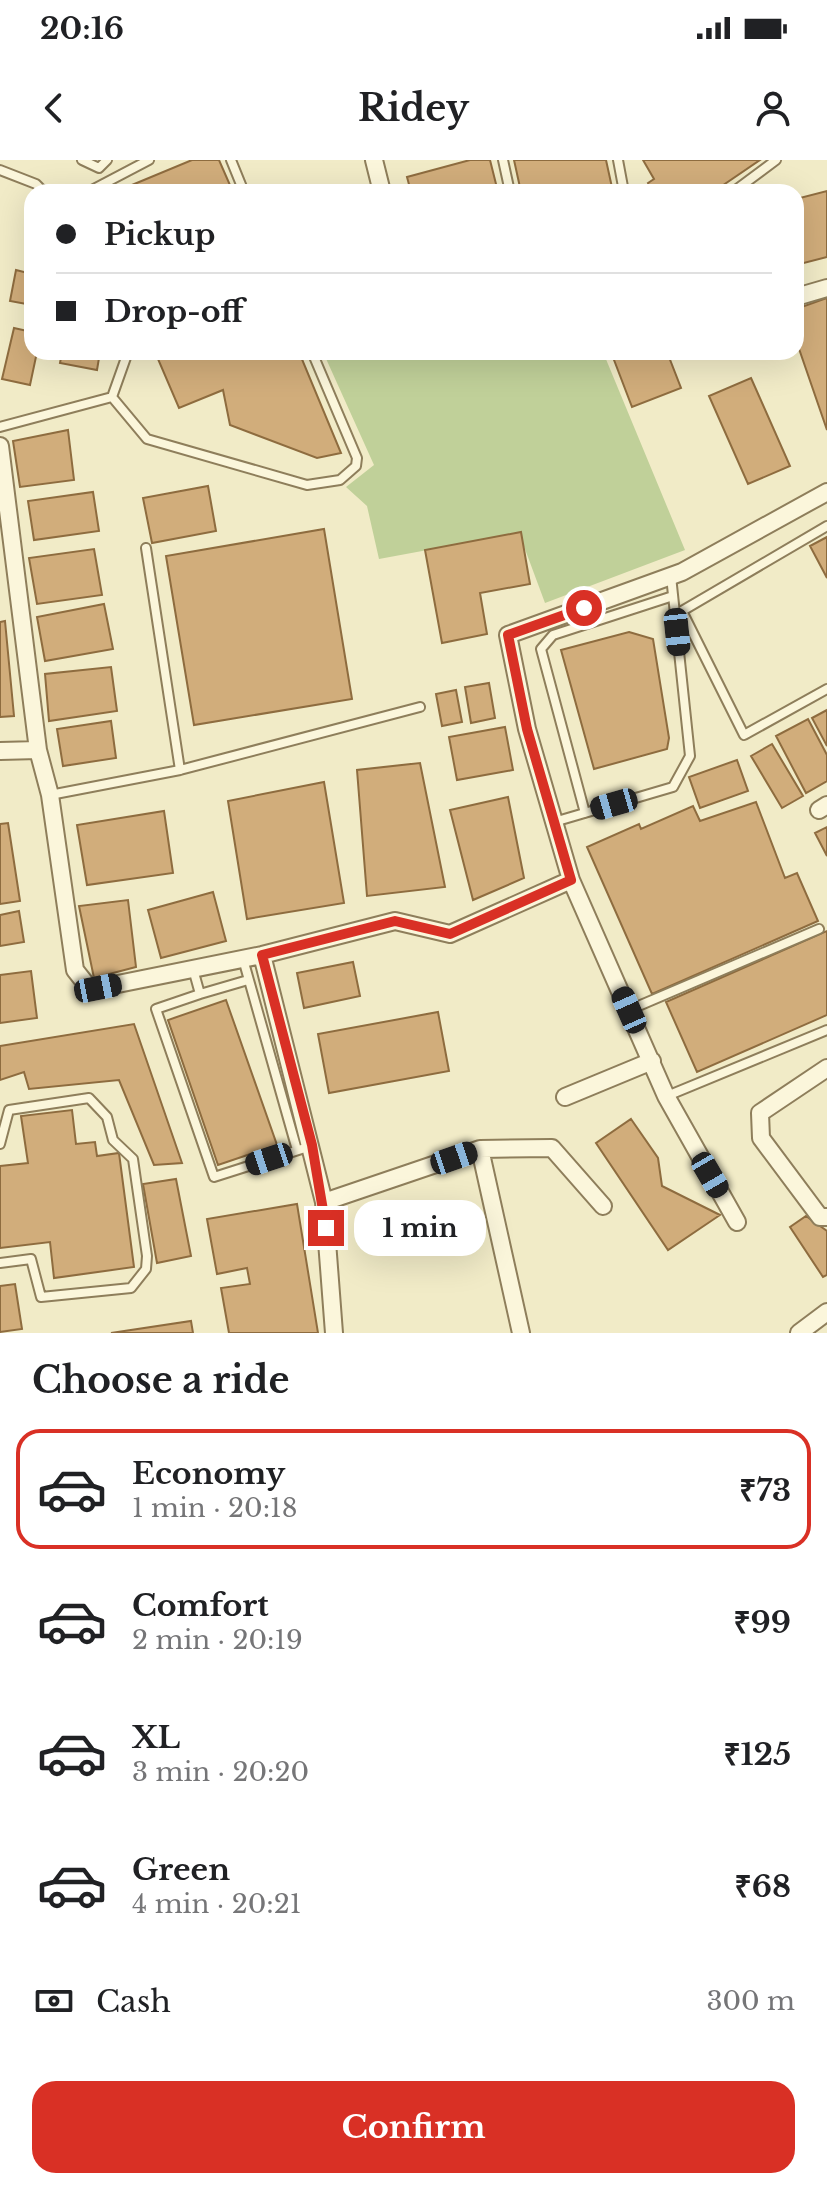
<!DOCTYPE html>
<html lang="en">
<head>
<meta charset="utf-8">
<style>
  body { margin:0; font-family:"Libre Baskerville",serif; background:#f6f6f6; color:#202124; height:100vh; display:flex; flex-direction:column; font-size:30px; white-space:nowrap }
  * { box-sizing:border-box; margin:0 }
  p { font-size:26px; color:#757577 }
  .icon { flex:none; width:44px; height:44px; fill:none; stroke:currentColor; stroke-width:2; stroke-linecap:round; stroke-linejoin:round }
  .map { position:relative; height:1173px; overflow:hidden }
  .panel { display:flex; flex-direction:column; background:#fff; flex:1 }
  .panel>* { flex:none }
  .banner { position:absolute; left:24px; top:24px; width:780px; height:176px; border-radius:24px; box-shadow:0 8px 32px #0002; display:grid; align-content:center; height:176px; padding:0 32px; background:#fff }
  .end { position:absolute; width:36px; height:36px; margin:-18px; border:10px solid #d93025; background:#fff; box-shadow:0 0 0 4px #fff }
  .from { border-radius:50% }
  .bubble { position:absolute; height:56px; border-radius:24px; background:#fff; box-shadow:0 8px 32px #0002; font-size:26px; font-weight:700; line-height:56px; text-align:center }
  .car { position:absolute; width:24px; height:48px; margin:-24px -12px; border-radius:10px; box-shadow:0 0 6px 2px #0007; background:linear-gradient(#222 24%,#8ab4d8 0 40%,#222 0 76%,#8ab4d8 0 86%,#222 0) }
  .banner b { display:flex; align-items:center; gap:28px; height:76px; font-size:30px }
  .banner b+b { border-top:2px solid #e0e0e0 }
  .banner i { width:20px; height:20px; background:#202124 }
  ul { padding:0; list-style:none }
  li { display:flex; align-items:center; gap:24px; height:120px; margin:0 16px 12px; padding:0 16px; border:4px solid transparent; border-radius:24px }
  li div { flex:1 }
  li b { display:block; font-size:30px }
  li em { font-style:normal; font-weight:700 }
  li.on { border-color:#d93025 }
  li>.icon { width:72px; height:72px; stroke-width:1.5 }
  h2 { padding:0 32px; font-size:36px; line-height:96px }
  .pay { display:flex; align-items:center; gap:20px; height:88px; padding:0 32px; font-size:30px }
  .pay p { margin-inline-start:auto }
  .cta { display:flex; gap:16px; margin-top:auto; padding:16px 32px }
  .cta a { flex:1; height:92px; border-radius:24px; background:#d93025; color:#fff; font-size:32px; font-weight:700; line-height:92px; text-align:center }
  .status { display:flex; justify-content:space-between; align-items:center; height:56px; padding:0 40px; background:#fff; direction:ltr }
  .status svg { height:22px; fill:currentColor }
  header { display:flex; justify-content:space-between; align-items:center; height:104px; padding:0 32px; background:#fff; font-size:36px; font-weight:700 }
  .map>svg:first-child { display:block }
</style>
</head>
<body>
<div class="status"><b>20:16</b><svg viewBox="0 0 49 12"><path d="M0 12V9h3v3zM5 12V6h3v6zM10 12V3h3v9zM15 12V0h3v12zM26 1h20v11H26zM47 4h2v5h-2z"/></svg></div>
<header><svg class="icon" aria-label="back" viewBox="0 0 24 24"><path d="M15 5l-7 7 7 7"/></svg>Ridey<svg class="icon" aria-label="person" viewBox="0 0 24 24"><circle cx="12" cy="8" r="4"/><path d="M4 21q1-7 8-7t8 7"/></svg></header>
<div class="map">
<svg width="827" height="1173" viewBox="0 0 827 1173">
  <rect width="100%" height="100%" fill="#f1ebc7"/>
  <path fill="#c0d099" d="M323 192H603L685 390 545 443 519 373 379 399 367 346 346 327 374 305Z"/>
  <path fill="#d1ad7b" stroke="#8e6c3f" stroke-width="2" d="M192 0H219L233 32H115Z
    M470 0H490L498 32H411L407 17Z
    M514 0H606L613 32H521Z
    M643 0H760L713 32H653L648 23 654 19Z
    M827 31V97L796 105V39Z
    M16 110 32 114V145L10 141Z
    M827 138V270L796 180V149Z
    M14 168 32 172V192H37L30 225 2 219Z
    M62 192H100L97 210 60 203Z
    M155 192H299L341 293 317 298 230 265 223 230 179 248Z
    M611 192H667L681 228 632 247Z
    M751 218 790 306 748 324 709 236Z
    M68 270 74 320 20 327 13 281Z
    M208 326 216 371 152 383 143 338Z
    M93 332 99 371 34 380 28 341Z
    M324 369 352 539 194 565 166 396Z
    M521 372 530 424 480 433 487 474 442 483 425 390Z
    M827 377V418L810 386Z
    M94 389 102 435 37 444 29 398Z
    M104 444 113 489 45 501 37 457Z
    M5 461 14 556 0 557V462Z
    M629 472 653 479 669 578 667 589 594 609 561 490Z
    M111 507 117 551 49 561 45 514Z
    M489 523 495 558 471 563 465 527Z
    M456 530 462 562 442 566 436 534Z
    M827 550V586L812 558Z
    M808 559 827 595V621L806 633 776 576Z
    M111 561 116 598 63 606 57 569Z
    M505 567 513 610 457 620 449 577Z
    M772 584 803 636 782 648 751 596Z
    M737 600 748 631 700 648 689 617Z
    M420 603 445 727 367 736 357 610Z
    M324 622 344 743 247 759 228 641Z
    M508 637 524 718 473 740 450 650Z
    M756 642 785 718 797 713 818 761 652 834 587 687 639 664 641 669 693 646 700 661Z
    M164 651 173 713 87 725 77 665Z
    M8 663 20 741 0 744V664Z
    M827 667V696L815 673Z
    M213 732 226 781 161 798 148 750Z
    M128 740 136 807 94 818 79 746Z
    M19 751 24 782 0 786V755Z
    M827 771V855L697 912 666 842Z
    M353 802 360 836 304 848 297 813Z
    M31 811 37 858 0 863V815Z
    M226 840 277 985 218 1005 168 860Z
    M438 852 449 911 329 933 318 874Z
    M134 864 182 1003 154 1005 119 920 29 929 24 912 0 920V886Z
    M72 950 76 984 95 982 97 996 119 993 134 1107 54 1118 50 1082 0 1088V1006L28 1003 21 956Z
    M631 959 658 998 662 1026 720 1055 668 1090 596 983Z
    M176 1019 191 1096 157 1103 143 1024Z
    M297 1044 318 1173H229L221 1128 250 1124 247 1108 217 1114 207 1059Z
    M806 1056 827 1071V1115L823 1117 790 1067Z
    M15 1124 22 1169 0 1172V1126Z
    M191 1161 193 1173H111Z"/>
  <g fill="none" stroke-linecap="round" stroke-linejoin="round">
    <g stroke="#8e7e5b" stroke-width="12">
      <path id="service" d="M82 0 99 8 107 0
        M231 0 244 32
        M503 0 510 32
        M618 0 624 32
        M0 10 36 24 44 32
        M88 32 149 0
        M733 32 776 0
        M112 237 147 279 307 325 340 320 356 306 357 298 312 192
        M112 237 128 192
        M0 267 112 237
        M827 366 682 451 744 575 827 529
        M146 388 180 610
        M50 635 180 610 420 547
        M585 653 541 489 553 475 673 436
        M554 662 673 627 690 596 671 416
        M243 799 297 990
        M193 809 200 834 248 820
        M200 834 156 849 214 1017 311 986
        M629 850 819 769
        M667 936 827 870
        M0 984 9 950 89 938 107 957 113 980 133 999 147 1096 146 1109 131 1128 41 1137 31 1099 0 1103"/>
    </g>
    <g stroke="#8e7e5b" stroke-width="20">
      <path id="minor" d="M374 0 382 32
        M796 137 827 128
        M0 286 38 590
        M0 591 38 590 50 635 75 810 86 824 98 828 262 795 395 761 450 774 571 720 666 936 737 1062
        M819 650 827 645
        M571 720 527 569 508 475 682 412 827 332
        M262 795 324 1042 334 1173
        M827 908 760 953 761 978 820 1057H827
        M565 937 652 901
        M480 989 521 1173
        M324 1042 480 989 552 988 603 1046
        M799 1173 827 1152"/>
    </g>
    <use href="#service" stroke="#fbf6db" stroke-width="8"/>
    <use href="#minor" stroke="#fbf6db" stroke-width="16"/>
  </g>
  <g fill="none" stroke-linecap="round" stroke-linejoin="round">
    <path stroke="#d93025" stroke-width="10" d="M326 1068 312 985 262 795 395 761 450 774 571 720 527 569 508 475 584 448"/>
  </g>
</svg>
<i class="end from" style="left:584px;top:448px"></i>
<i class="end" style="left:326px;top:1068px"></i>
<div class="bubble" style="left:354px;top:1040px;width:132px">1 min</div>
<i class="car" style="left:677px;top:472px;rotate:174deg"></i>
<i class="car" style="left:614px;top:644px;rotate:254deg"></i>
<i class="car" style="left:98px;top:828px;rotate:79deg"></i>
<i class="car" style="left:629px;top:850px;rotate:336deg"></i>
<i class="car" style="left:454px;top:998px;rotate:71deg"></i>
<i class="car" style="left:269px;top:999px;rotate:252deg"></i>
<i class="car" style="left:710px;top:1015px;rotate:150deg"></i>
<div class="banner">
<b><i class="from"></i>Pickup</b>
<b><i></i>Drop-off</b>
</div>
</div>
<section class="panel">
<h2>Choose a ride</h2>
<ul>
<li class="on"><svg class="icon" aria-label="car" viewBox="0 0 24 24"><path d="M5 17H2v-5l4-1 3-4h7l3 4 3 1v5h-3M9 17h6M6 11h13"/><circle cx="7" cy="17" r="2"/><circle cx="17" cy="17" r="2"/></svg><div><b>Economy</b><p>1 min · 20:18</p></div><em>₹73</em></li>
<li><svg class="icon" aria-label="car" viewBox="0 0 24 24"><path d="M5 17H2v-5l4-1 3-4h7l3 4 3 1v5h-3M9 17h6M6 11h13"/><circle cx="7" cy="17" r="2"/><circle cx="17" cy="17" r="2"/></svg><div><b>Comfort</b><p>2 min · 20:19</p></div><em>₹99</em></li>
<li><svg class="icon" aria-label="car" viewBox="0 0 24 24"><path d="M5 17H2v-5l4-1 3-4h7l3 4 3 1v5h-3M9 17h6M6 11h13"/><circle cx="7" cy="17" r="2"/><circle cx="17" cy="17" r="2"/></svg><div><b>XL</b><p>3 min · 20:20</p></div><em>₹125</em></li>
<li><svg class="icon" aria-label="car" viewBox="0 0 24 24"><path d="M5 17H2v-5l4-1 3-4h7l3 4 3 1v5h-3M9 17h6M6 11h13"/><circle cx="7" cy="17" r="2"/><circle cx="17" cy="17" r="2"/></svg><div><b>Green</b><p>4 min · 20:21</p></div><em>₹68</em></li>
</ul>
<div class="pay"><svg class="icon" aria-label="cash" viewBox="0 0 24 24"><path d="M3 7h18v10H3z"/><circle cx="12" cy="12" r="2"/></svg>Cash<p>300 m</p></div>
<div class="cta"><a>Confirm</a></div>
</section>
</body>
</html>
